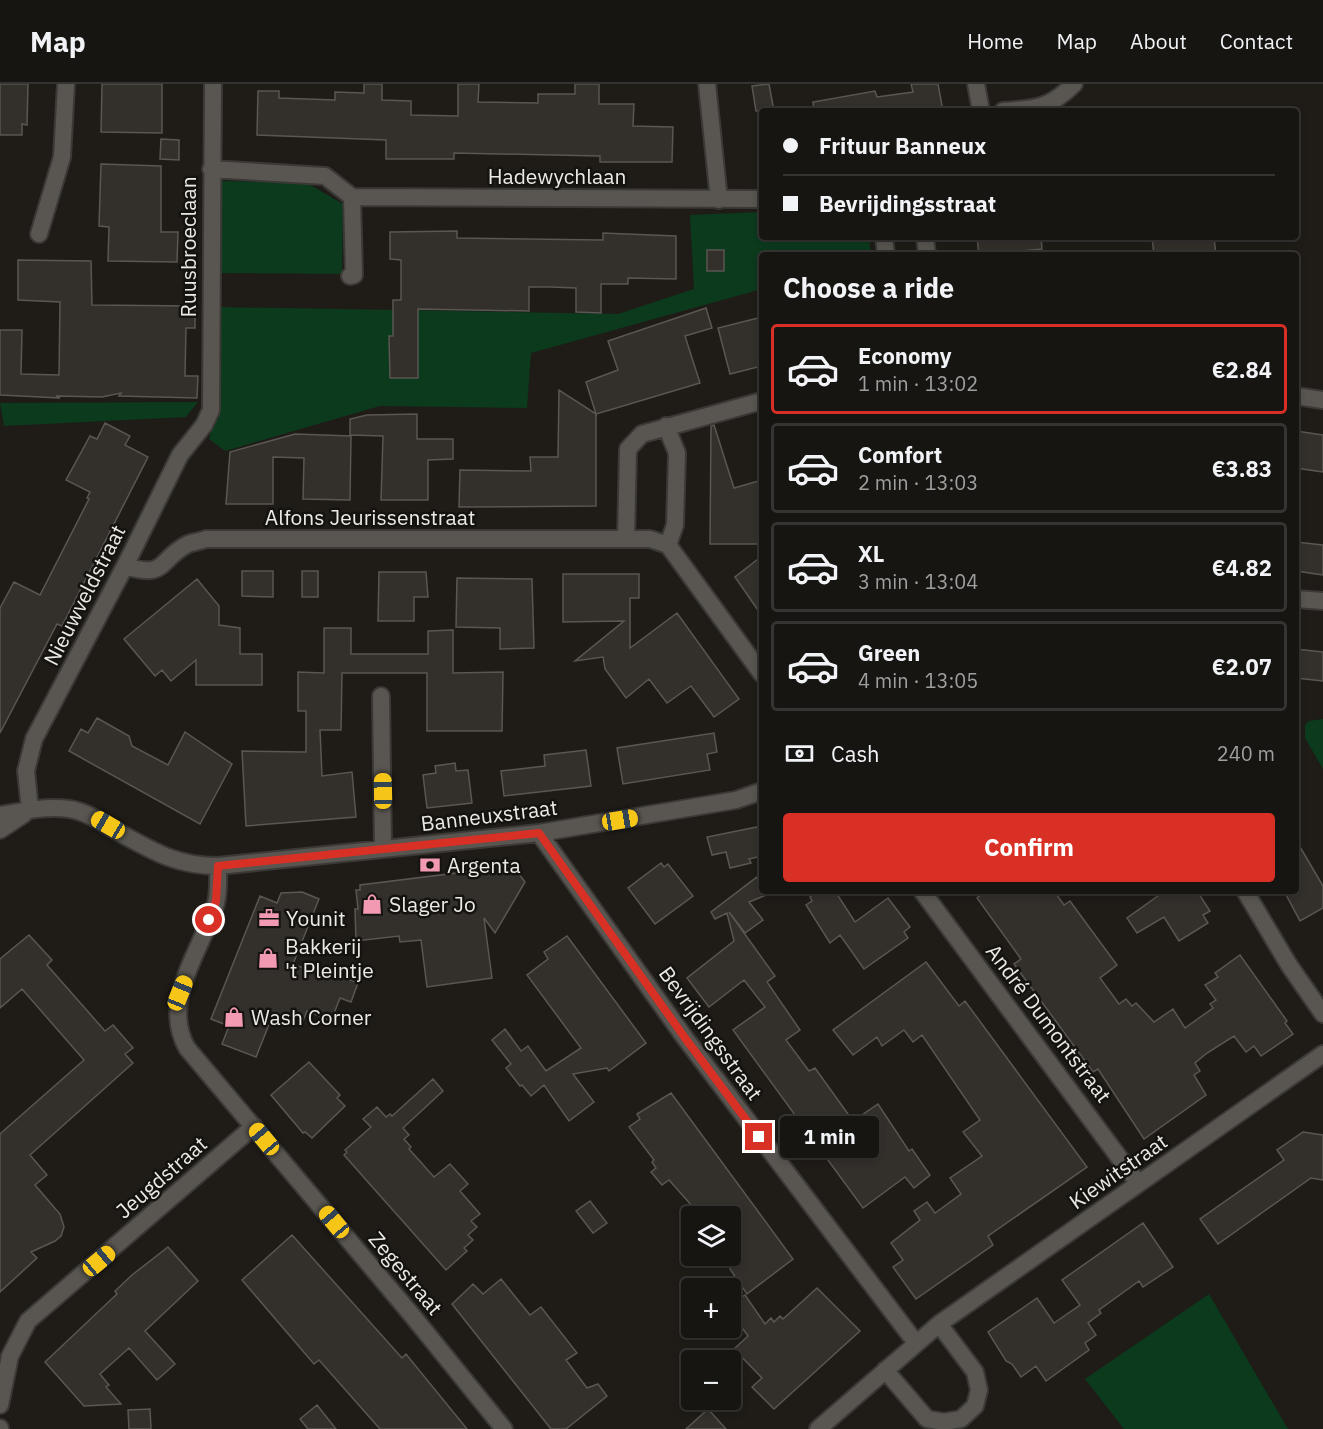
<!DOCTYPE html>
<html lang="en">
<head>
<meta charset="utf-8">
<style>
  body { margin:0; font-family:"IBM Plex Sans",sans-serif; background:#242220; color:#f1f3f6; height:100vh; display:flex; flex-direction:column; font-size:22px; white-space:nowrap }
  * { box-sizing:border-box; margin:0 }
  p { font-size:20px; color:#9e9f9f }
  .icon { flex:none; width:33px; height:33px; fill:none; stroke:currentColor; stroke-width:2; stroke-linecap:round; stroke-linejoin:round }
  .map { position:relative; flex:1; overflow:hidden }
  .drawer { position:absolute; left:759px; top:168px; width:540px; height:642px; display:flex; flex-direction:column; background:#171512; border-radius:6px; box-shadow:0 3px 9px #0003,0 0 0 2px #363432 }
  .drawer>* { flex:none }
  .guide { position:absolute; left:759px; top:24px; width:540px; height:132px; border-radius:6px; box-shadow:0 3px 9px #0003,0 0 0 2px #363432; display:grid; align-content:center; height:132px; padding:0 24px; background:#171512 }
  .buttons { position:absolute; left:681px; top:1122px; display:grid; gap:12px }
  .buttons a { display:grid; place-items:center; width:60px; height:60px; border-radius:6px; background:#171512; box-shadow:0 3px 9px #0003,0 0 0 2px #363432; font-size:30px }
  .end { position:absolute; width:27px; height:27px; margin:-14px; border:8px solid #d93025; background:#fff; box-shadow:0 0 0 3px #fff }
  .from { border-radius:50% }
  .bubble { position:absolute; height:42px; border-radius:6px; background:#171512; box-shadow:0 3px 9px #0003,0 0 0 2px #363432; font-size:20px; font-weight:700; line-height:42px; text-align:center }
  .car { position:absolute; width:18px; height:36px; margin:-18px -9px; border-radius:8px; box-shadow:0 0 4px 2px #0007; background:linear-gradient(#f5c518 24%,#345 0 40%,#f5c518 0 76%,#345 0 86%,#f5c518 0) }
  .guide b { display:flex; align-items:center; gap:21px; height:57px; font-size:22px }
  .guide b+b { border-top:2px solid #363432 }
  .guide i { width:15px; height:15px; background:#f1f3f6 }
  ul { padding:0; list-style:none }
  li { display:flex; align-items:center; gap:18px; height:90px; margin:0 12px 9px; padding:0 12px; border:3px solid #363432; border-radius:6px }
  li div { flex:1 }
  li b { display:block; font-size:22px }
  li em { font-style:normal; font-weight:700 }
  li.on { border-color:#d93025 }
  li>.icon { width:54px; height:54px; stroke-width:1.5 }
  h2 { padding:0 24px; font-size:27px; line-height:72px }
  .pay { display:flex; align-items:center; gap:15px; height:66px; padding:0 24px; font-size:22px }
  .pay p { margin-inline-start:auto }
  .primary-button { display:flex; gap:12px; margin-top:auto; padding:12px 24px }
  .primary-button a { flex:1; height:69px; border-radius:6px; background:#d93025; color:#fff; font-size:24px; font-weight:700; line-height:69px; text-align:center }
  header { display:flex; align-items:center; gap:36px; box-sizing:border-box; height:84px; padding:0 30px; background:#171512; border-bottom:2px solid #363432 }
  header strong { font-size:28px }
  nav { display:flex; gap:33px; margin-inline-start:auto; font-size:21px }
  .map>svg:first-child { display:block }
</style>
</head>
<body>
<header>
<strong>Map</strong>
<nav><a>Home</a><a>Map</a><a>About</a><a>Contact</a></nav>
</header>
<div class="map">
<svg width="1323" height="1345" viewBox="0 0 1323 1345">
  <rect width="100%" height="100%" fill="#1f1c18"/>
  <path fill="#0b3a1d" d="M221 97 307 99 343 120 342 190 221 189Z
    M762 128V153H869L871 171H762V205L531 269 527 324 380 322 225 367 209 355 219 323 220 223 618 230 694 205 690 131Z
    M198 318 186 333 4 342 0 319Z
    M1323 635V685L1305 654V641L1309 637Z
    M1209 1210 1288 1345H1124L1085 1295Z"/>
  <path fill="#33302c" stroke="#5a5652" stroke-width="1.5" d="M0 0H28L27 41 22 40V51H0Z
    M102 0H162V49L101 48Z
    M364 0H382V16L411 17V31L458 32V0H479L478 18 538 19V10H575V0H599V20H634L633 42 673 43 672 78H600V72L454 69V75H386V56L257 51 258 7H279V14L335 16V8L364 9Z
    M769 0 774 27H756L752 2Z
    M911 0H938L943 27H814L813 18 875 7 877 13 913 8Z
    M161 55 179 56V76L160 75Z
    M101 80 161 82V148H178L177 178 108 177 109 143 99 142Z
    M457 147V154L603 156V149L676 152V195L628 194V200H601V229L576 228V204L551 203H529V227L418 225V294H390L389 252H393V216H401V176L390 175V148Z
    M977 153H1041L1042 165 979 171Z
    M1152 153H1214L1216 171H1154Z
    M707 166H724V187H707Z
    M18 176 91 177 92 221 195 222V244H186L185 292H198L197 314 119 312 121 309 102 313 56 312 60 314 0 311V246H22L21 290 59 291 60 218 18 216Z
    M706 224 712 244 685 252 700 299 596 330V422L459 423 460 386 531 387 530 373H558L559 306 596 330 586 298 618 286 608 257Z
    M762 233V282L730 290 718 244Z
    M417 330V355H453V375L428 376V416H381L383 352 350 351V335L367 331Z
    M105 339 130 352 125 361 148 373 62 542 57 540 0 649V524L14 498 40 511 89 415 87 414 90 408 66 396 90 352 97 355Z
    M714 341 734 404 762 396V460H710L711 342Z
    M1296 347 1323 351V388L1296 384Z
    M295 350 351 352 350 416 303 415 304 374 273 373V420H226L230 368Z
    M1296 458 1323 461V491L1296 487Z
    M762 472V532L735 493Z
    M242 487H273V513L242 512Z
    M302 487H318V513H302Z
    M379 488H426L428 513H414V537H378Z
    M563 490H639V514H630V564L677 529 739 615 714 633 691 602 667 619 649 595 626 614 605 585 603 573 575 577 624 537 563 538Z
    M457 494 532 495 534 564 500 565V544L456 543Z
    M197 495 219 522V541L240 544V570H262V601H196V576L171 597 162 586 155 592 124 555Z
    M324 544H351V570H428V547L453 546V589L503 588 502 647H427V589H342L341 646H320L322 692 352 688 356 733 246 742 242 667 306 668V627H298V588L324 589Z
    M1296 565 1323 568V597L1296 594Z
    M97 634 129 652 132 662 168 681 185 648 232 680 200 740 69 667 81 645 88 649Z
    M714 649 717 668 707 670 710 686 623 700 617 664Z
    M586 666 591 702 504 712 501 687 545 682 544 671Z
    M455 679 456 687 468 686 472 719 427 724 423 691 436 689 435 682Z
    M762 742V772L749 775 751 779 730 784 726 768 712 771 707 753Z
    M1296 756 1323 802V824L1300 837 1284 807H1296Z
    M661 779 664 783 668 780 693 812 655 840 628 804Z
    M513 782 525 798 495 849 484 834 492 894 427 903 421 856 400 858 399 852 356 857 355 825H358L356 806H360V801Z
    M757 793 766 811 749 818 763 836 745 849 729 828 775 892 767 898 800 946 786 956 809 987 815 984 853 1037 878 1020 909 1067 912 1065 930 1091 914 1104 905 1093 863 1124 733 946 765 923 744 896 709 923 687 894 734 857 727 829 715 835 711 828Z
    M818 807H835L855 838 888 814 910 843 904 848 908 854 864 885 840 851 830 859 806 821 812 817 810 813Z
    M986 807H1054L1064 821 1070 817 1117 881 1100 894 1119 920 1126 915 1132 922 1136 919 1154 938 1173 925 1185 944 1213 924 1210 920 1216 916 1205 901 1218 893 1215 889 1240 871 1287 937 1285 939 1293 950 1261 972 1254 962 1246 968 1234 952 1207 969 1195 979 1200 987 1194 991 1206 1011 1144 1055 1098 985 1093 988 1014 880 1021 875 977 814Z
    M1165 807H1197L1210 827 1203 831 1208 839 1179 857 1164 833 1137 849 1127 834Z
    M302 808 319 815 293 880 328 893 330 888 358 899 351 918 340 914 331 937 307 927 302 939 274 928 256 973 222 960 229 942 211 935 260 812 277 819 281 809Z
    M29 851 52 876 47 881 105 947 113 941 133 964 125 970 133 979 30 1071 47 1091 35 1101 60 1130 64 1143 61 1152 55 1157 31 1168 37 1174 0 1208V1050L84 976 22 905 0 924V875Z
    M567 852 646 959 609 987 607 984 573 990 594 1018 569 1037 544 1001 531 1012 522 1001 520 1002 506 984 511 980 492 956 505 945 521 967 528 962 546 987 581 964 527 891 548 875 544 868Z
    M926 878 959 922 965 917 1087 1083 988 1152 993 1161 916 1215 893 1183 903 1176 891 1159 920 1136 914 1127 927 1118 935 1129 961 1110 950 1094 982 1072 963 1048 980 1036 922 951 913 958 904 946 882 962 877 953 853 971 833 946Z
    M309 978 340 1011 337 1014 345 1022 312 1054 305 1048 303 1049 271 1011Z
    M433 995 443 1007 403 1044 409 1051 404 1055 411 1063 409 1065 434 1093 450 1080 468 1100 460 1107 480 1130 471 1137 477 1143 468 1151 473 1156 464 1164 467 1167 446 1186 344 1071 347 1068 345 1066 371 1043 363 1035 377 1023 386 1033 390 1030 392 1032Z
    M671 1009 793 1175 747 1210 730 1185V1132H701L669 1096 662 1101 651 1088 656 1084 652 1078 654 1076 629 1043 640 1035 637 1030Z
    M1303 1048 1323 1051V1096L1311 1094 1218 1160 1200 1135 1284 1076 1277 1066Z
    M590 1117 607 1139 593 1149 576 1127Z
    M1143 1139 1173 1183 1143 1203 1139 1197 1099 1226 1101 1229 1088 1239 1096 1251 1085 1259 1089 1266 1046 1297 1036 1282 1021 1293 1012 1280 1006 1277 988 1248 1037 1214 1054 1239 1080 1221 1062 1196Z
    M292 1151 402 1274 406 1270 467 1345H380L319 1276 314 1280 242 1196Z
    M168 1163 198 1197 145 1247 175 1280 157 1296 129 1264 100 1290 109 1301 106 1303 121 1320 84 1322 45 1278 117 1210 115 1207 132 1191Z
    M501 1195 530 1231 541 1223 577 1269 566 1276 587 1304 598 1300 607 1312 566 1345H551L452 1220 473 1200 483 1210Z
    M817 1204 860 1247 774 1325 752 1303 762 1294 734 1265 748 1252 730 1227V1221L745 1211 765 1240 771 1234 774 1238 780 1232 783 1235Z
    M317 1321 336 1345H308L300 1335Z
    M150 1325 151 1345H129L128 1326Z
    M708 1325 726 1345H686Z"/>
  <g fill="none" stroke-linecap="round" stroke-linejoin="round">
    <g stroke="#3b3936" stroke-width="20">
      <path id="minor" d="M707 0 719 116
        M976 0 981 27
        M1003 27C1036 25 1050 24 1074 0
        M211 85 325 92 352 113 762 115
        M39 150 62 73 66 0
        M884 153 886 171
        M925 153 927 171
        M350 192 354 191 352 113
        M1296 312 1323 316
        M666 342 677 369 675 441 668 461
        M626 455 628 365 642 350 762 317
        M668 461 762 590
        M125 482C168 495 157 476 188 460 193 458 201 457 206 455H650L668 461
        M1296 515 1323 517
        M381 612 383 765
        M30 726 26 687 34 655 125 482 180 371 204 341 211 326 213 0
        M0 731C22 727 47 722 69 725 84 727 99 736 111 744 149 765 174 782 218 782L539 749 736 716 762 707
        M0 746 24 730
        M539 749 685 954 916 1259
        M218 782C218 793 219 808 216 819 202 866 160 916 187 964L411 1230 504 1345
        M922 807 1138 1099
        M1245 807 1289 881 1323 930
        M885 1286 927 1335 944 1338 961 1335 975 1322 979 1306 975 1288 939 1240
        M0 1321 10 1272 28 1237 254 1042
        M0 1344V1345
        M818 1345 939 1240 1323 970"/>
    </g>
    <use href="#minor" stroke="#595651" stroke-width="16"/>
  </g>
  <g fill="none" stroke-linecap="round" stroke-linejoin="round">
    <path stroke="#d93025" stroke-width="8" d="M209 836 216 817 218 782 539 749 685 954 759 1053"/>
  </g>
  <defs>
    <g id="bank-bare" transform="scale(1.62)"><path d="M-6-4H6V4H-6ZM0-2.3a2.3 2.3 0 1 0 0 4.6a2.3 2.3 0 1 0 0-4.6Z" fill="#f19ab2" stroke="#15130f" stroke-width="2.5" paint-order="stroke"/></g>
    <g id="shop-bare" transform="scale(1.62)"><path d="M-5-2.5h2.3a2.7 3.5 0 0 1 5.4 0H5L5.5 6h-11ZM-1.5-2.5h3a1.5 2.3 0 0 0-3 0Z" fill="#f19ab2" stroke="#15130f" stroke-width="2.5" paint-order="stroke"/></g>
    <g id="office-bare" transform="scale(1.62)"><path d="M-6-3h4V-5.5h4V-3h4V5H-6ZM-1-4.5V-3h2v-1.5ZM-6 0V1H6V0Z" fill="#f19ab2" stroke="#15130f" stroke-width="2.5" paint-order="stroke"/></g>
  </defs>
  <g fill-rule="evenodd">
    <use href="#bank-bare" x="430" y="781"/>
    <use href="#shop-bare" x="372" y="820"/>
    <use href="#office-bare" x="269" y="834"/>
    <use href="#shop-bare" x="268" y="874"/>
    <use href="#shop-bare" x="234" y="933"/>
  </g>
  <g text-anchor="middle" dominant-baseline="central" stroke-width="5" stroke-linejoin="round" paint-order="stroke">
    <g font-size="21" fill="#eceae7" stroke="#15130f">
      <text x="557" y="92">Hadewychlaan</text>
      <text transform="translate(188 163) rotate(-90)">Ruusbroeclaan</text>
      <text x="370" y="433">Alfons Jeurissenstraat</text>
      <text transform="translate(84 511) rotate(-63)">Nieuwveldstraat</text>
      <text transform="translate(489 731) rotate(-7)">Banneuxstraat</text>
      <text transform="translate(1049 939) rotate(53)">André Dumontstraat</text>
      <text transform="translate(711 949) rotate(54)">Bevrijdingsstraat</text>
      <text transform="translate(1118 1087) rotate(-35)">Kiewitstraat</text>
      <text transform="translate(161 1093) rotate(-41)">Jeugdstraat</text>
      <text transform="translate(406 1189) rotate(50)">Zegestraat</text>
    </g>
    <g font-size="21" fill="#eceae7" stroke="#15130f" text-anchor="start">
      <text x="447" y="781">Argenta</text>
      <text x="389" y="820">Slager Jo</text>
      <text x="286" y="834">Younit</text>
      <text x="285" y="862">Bakkerij<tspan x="285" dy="24">'t Pleintje</tspan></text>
      <text x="251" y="933">Wash Corner</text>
    </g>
  </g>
</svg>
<div class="buttons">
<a><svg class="icon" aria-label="layers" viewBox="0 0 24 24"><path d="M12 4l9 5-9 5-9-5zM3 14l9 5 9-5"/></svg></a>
<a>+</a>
<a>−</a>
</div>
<i class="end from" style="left:209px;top:836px"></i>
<i class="end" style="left:759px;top:1053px"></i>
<div class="bubble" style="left:780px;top:1032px;width:99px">1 min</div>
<i class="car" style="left:383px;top:707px;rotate:359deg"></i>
<i class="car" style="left:620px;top:736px;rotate:81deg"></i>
<i class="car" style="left:108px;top:741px;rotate:300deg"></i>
<i class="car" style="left:180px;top:909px;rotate:22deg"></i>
<i class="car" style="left:264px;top:1055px;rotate:320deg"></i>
<i class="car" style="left:334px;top:1138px;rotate:320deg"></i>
<i class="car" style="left:99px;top:1177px;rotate:50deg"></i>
<div class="guide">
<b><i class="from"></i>Frituur Banneux</b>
<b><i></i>Bevrijdingsstraat</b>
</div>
<section class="drawer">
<h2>Choose a ride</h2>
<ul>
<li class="on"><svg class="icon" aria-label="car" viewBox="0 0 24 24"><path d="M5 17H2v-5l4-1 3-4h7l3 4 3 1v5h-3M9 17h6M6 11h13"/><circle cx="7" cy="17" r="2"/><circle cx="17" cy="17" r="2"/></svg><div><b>Economy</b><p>1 min · 13:02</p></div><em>€2.84</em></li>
<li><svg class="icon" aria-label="car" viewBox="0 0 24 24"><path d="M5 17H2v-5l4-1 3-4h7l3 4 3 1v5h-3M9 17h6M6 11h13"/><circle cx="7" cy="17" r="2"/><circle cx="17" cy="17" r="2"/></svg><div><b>Comfort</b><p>2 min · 13:03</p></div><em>€3.83</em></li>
<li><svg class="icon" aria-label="car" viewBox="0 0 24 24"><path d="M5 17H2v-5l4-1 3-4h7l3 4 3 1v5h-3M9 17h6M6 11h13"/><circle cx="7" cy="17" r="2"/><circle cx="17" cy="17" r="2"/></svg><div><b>XL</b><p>3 min · 13:04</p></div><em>€4.82</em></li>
<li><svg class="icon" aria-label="car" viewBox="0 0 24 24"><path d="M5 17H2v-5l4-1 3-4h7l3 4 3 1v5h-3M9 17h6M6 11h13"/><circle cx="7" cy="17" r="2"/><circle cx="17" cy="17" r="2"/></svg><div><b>Green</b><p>4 min · 13:05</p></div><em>€2.07</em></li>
</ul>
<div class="pay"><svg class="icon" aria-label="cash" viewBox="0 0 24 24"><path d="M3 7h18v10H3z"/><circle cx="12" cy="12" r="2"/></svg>Cash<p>240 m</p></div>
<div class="primary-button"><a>Confirm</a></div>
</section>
</div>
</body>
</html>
